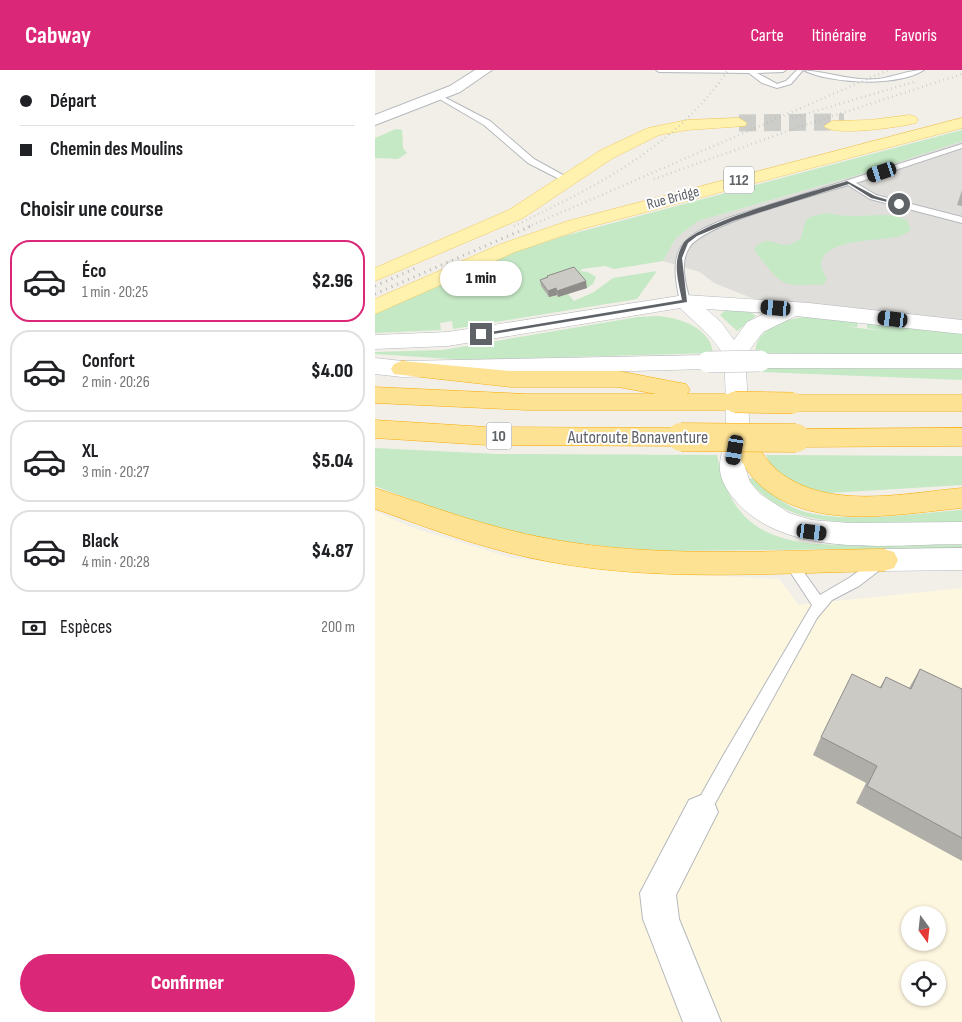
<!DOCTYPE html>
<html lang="fr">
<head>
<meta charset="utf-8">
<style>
  body { margin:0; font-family:"Sofia Sans Condensed",sans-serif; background:#f6f6f6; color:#202124; height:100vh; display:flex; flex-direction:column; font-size:19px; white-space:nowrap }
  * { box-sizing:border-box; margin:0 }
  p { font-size:16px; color:#757577 }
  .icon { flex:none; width:28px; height:28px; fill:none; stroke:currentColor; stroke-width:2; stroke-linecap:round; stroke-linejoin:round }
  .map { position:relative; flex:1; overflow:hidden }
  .side { display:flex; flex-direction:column; background:#fff; width:375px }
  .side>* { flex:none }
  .top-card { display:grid; align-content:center; height:110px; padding:0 20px; background:#fff }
  .needle { width:32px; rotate:165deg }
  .buttons { position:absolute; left:526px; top:836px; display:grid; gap:10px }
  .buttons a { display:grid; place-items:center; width:45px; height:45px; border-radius:50%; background:#fff; box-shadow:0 1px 4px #0004; font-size:25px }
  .end { position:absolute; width:22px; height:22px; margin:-11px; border:6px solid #5f6368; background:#fff; box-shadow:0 0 0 2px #fff }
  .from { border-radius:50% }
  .bubble { position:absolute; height:35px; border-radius:18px; background:#fff; box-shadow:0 1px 4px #0004; font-size:16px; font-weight:800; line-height:35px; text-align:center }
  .car { position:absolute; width:15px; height:30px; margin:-15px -8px; border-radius:6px; box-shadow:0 0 4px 1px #0007; background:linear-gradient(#222 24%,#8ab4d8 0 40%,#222 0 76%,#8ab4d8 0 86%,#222 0) }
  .top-card b { display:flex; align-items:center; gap:18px; height:48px; font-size:19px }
  .top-card b+b { border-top:1px solid #e0e0e0 }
  .top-card i { width:12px; height:12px; background:#202124 }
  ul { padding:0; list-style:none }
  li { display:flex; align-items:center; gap:15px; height:82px; margin:0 10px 8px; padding:0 10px; border:2px solid #e0e0e0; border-radius:20px }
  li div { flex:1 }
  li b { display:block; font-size:19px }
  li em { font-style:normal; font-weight:800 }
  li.selected { border-color:#db2777 }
  li>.icon { width:45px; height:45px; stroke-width:1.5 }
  h2 { padding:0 20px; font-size:22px; line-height:60px }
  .pay { display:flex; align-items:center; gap:12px; height:55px; padding:0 20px; font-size:19px }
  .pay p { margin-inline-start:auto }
  .cta { display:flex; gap:10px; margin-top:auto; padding:10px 20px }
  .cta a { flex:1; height:58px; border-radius:30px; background:#db2777; color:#fff; font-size:20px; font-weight:800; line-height:58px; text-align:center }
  header { display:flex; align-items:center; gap:30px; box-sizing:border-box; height:70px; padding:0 25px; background:#db2777; color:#fff }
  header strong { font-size:24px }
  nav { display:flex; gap:28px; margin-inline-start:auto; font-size:18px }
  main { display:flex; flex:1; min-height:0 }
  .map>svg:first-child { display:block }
</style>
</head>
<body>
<header>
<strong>Cabway</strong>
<nav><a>Carte</a><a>Itinéraire</a><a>Favoris</a></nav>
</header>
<main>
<section class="side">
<div class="top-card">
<b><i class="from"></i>Départ</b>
<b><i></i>Chemin des Moulins</b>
</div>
<h2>Choisir une course</h2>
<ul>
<li class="selected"><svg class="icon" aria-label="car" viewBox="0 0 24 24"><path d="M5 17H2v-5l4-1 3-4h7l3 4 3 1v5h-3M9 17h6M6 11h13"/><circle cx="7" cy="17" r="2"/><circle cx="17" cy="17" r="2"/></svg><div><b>Éco</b><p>1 min · 20:25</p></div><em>$2.96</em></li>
<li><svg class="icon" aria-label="car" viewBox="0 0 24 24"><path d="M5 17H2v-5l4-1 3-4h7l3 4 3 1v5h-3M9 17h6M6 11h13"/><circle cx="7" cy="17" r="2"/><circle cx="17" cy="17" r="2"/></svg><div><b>Confort</b><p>2 min · 20:26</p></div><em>$4.00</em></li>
<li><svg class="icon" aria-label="car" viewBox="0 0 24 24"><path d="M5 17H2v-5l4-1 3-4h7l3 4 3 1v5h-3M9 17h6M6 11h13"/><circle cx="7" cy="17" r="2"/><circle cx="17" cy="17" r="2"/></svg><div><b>XL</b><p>3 min · 20:27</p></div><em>$5.04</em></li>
<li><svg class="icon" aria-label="car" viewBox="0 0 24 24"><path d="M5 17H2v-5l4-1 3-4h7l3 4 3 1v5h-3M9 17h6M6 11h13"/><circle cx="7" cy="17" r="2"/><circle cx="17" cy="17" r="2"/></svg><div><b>Black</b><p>4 min · 20:28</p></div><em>$4.87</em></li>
</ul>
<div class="pay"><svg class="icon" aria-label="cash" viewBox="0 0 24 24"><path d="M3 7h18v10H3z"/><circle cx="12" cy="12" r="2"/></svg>Espèces<p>200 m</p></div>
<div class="cta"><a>Confirmer</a></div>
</section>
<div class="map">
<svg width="587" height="952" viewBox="0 0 587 952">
  <rect width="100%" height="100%" fill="#f1efe8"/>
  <path fill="#fef7e0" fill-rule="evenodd" d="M0 441 38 458 137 488 267 502 404 509 424 535 587 518V952H0ZM535 845H562V872H535ZM535 900H562V928H535Z"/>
  <path fill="#e0deda" d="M587 71V251L384 231 339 213 325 202 288 191 301 168 323 151 497 101Z"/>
  <path fill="#c5e8c5" d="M21 59 27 60 28 78 32 83 23 89 0 88V68Z
    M587 60V71L497 101 323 151 301 168 288 191 239 199 230 196 207 199 205 201 213 202 221 207 218 214 212 218 200 204 182 225 193 224 199 231 219 222 238 208 282 201 262 229 78 259 77 251 65 253 66 260 0 263V243L131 185 189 166Z
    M451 143C459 144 467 146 475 146 496 147 512 141 532 150L536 160C532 163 527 166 522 167 502 171 425 169 452 209L448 215C418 213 411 222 391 195 387 190 382 185 379 179 391 164 399 175 412 175 417 175 422 171 426 168 432 147 428 148 451 143Z
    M351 240 375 242 381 246 362 261 345 245Z
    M283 246C306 248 335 258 338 283L92 290 0 284V282L68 280 263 247Z
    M427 247 483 252 482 257 468 256 508 261 492 258V253L587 263V285L380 283C381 259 407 251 427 247Z
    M386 298 587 299V310L386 302Z
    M0 378 121 384 342 385C358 473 416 476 492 475 524 475 555 475 587 475V478L291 481 236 477 178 470 132 461 91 450 0 416Z
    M391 385 587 386V415L454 423C432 419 399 409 391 385Z
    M379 408C390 418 402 429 415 436 453 457 543 443 587 440V453C561 453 536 453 510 453 459 453 407 453 373 409Z"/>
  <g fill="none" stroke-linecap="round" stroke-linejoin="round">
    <path stroke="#ccccc8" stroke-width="17" stroke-dasharray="17 8" stroke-linecap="butt" d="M364 53 469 52"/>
    <g stroke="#b5b8bc" stroke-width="2">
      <path id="service" d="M281 0H411L408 2 382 3 402 14 411 11 422 0C449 0 476 12 503 9 519 7 533 0 549 0 523 17 456 14 428 0L416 14 402 18 387 13 374 3 284 2Z
        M61 25H65L115 51 159 89 197 110 190 112 153 93 109 55 61 27Z
        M587 74V78L481 113 501 125 587 147V153L495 129 473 115C442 125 329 153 314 178 304 194 311 215 315 231L310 234 305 231C293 178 304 167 353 148Z
        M414 486 418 487 445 525 474 508 502 488H510L512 492 510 496 484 516 457 530 442 548 332 748 326 750 320 748 318 742 320 736 348 686 437 535 408 491 410 487Z"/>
    </g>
    <g stroke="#b5b8bc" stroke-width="2">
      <path id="minor" d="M100 0H117L85 22 0 55V45L75 16Z
        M326 725 338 730 343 742 301 825 304 849 346 952H308L268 849 265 823 314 730Z"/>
    </g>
    <g stroke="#b5b8bc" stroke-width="1">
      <path id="tertiary" d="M310 225 434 233 587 250V264L421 246 388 262 370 286 375 364 370 397 375 412 385 424 414 443 437 450 475 453 587 452V474C516 474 411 490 360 430 352 421 344 408 345 396 345 385 350 374 351 362 351 348 351 298 348 286 343 270 317 250 305 238L73 276 0 279V265L73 262ZM331 239 391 243 372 252 359 270 346 252Z
        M385 284H587V298H385L377 296 374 291 377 286Z
        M333 285 341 287 344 292 341 297 333 299 27 307 0 304V288L27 291Z
        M587 478V500L509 501 499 498 495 490 499 482 509 479Z"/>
    </g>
    <g stroke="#f2c960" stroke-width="1">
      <path id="primary" d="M535 45 541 47 543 50 541 53C526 57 457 67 449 56L457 51 495 50Z
        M364 48 372 53 370 56 312 60 284 65 238 88 148 148 0 211V198L134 140 226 80 273 58 312 50Z
        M587 48V58L207 159 140 182 0 244V229L126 174 193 151Z"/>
    </g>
    <g stroke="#f9ab00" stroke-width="1">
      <path id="motorway" d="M27 291 136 301H243L311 314 315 320 312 324H360L368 326 372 332 368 338 360 340H152L0 333V317L152 324H281L243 317H136L19 304 16 299 19 294Z
        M418 325H587V341H418L410 339 406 333 410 327Z
        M0 350 112 357 306 358 315 361 318 367 315 373 306 376 112 375 0 368Z
        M363 355 372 358C381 373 390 390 403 401 453 441 529 423 587 418V438C522 444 438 462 385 415 370 401 361 381 351 364L354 358Z
        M587 358V376L421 377 412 374 409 368 412 362 421 359Z
        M0 418C58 437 114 458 175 469 285 489 398 480 509 479L519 482 523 490 519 498 509 501C398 503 285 512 176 492 120 482 66 463 12 443L0 439Z"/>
    </g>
    <use href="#service" fill="#fff" fill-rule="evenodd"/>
    <use href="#minor" fill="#fff" fill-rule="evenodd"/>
    <use href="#tertiary" fill="#fff" fill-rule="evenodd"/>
    <use href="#primary" fill="#fff2af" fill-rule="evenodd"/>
    <use href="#motorway" fill="#fde293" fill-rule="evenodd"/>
    <path stroke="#b6b7b8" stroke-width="2.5" stroke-dasharray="0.5 4" stroke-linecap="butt" d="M417 48 542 11
      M279 109 430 55 587 4
      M139 156C220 117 302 76 353 0
      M153 157 513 0"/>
    <path stroke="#b6b7b8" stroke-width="3" stroke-dasharray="1 5" stroke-linecap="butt" d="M0 216 41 198
      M0 224 156 156"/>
    <g stroke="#b5b8bc" stroke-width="22" stroke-linecap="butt">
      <path id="tertiary-bridge" d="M333 292 385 291"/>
    </g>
    <g stroke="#f9ab00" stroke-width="22" stroke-linecap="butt">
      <path id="motorway-bridge-far1" d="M360 332 418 333"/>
    </g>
    <g stroke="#f9ab00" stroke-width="29" stroke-linecap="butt">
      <path id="motorway-bridge" d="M306 367 421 368"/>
    </g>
    <use href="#tertiary-bridge" stroke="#fff" stroke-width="21"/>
    <use href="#motorway-bridge-far1" stroke="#fde293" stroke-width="21"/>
    <use href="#motorway-bridge" stroke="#fde293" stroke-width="28"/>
  </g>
  <path fill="#afaea9" d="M587 120V136L582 135Z
    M172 206 212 218 183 227 182 225 174 227 166 216 165 210 172 207Z
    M545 599 587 619V791L481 733 491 713 438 685 446 667 505 617 511 607 534 618Z"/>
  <path fill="#8f8d8a" d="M211 211 212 218 183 227 182 221Z
    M181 218 182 225 174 227 173 221Z"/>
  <path fill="#cccac5" stroke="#8f8d8a" d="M199 197 211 211 182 221 181 218 173 221 165 210 173 207 172 206Z
    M545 599 587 619V768L492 716 502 696 446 667 477 604 506 618 511 607 536 619Z"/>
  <path fill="#5f6368" d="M472 111 500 126 526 134 524 135 496 128 474 114 358 151 322 166 313 173 307 188 312 232 106 266 103 264 307 230C303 210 297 192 308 174 320 153 444 120 472 111Z"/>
  <g text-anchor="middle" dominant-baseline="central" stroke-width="4" stroke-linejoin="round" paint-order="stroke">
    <g font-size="15" fill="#5f6368" stroke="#fff">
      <text transform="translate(298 128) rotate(-15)">Rue Bridge</text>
    </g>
    <g fill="#fff" stroke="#8f9295" stroke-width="1">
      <rect x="349" y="96.5" width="30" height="27" rx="4"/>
      <rect x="111.5" y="352.5" width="25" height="27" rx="4"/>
    </g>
    <g font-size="16" font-weight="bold" fill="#5f6368">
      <text x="364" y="110">112</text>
      <text x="124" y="366">10</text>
    </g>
    <g font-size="18" fill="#5f6368" stroke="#fff">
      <text x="263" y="367">Autoroute Bonaventure</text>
    </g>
  </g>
</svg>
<div class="buttons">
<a><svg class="needle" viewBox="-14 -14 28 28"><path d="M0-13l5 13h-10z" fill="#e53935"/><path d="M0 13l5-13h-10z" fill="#757577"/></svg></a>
<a><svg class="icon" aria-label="locate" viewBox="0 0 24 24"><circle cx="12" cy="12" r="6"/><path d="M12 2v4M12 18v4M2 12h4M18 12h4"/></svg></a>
</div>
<i class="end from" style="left:524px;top:134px"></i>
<i class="end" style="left:106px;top:264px"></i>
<div class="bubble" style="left:65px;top:191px;width:82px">1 min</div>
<i class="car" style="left:507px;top:102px;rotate:252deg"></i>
<i class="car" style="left:401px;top:238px;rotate:275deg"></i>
<i class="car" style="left:518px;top:249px;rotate:277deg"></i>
<i class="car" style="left:360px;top:380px;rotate:190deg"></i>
<i class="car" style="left:437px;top:462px;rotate:97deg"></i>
</div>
</main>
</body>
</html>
